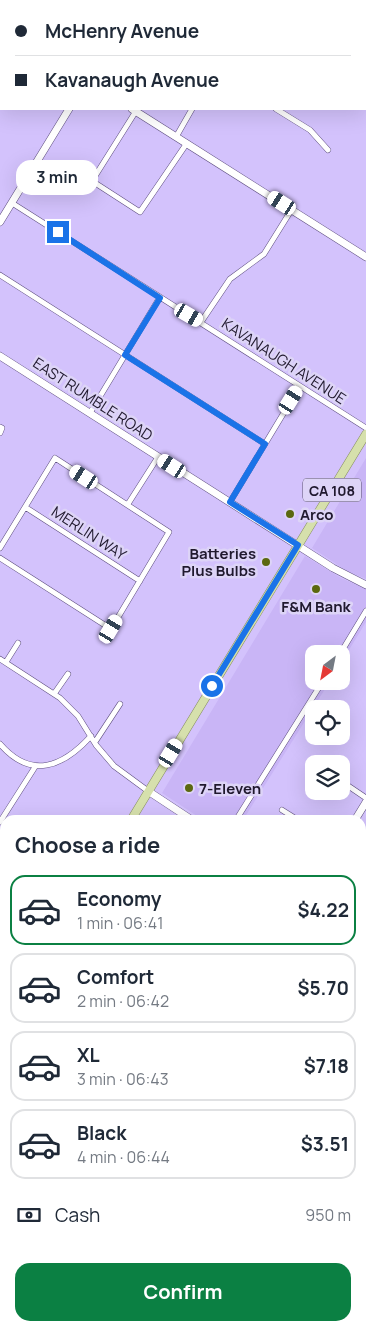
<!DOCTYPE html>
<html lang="en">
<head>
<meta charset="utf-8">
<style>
  body { margin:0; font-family:Manrope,sans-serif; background:#f6f6f7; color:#1f2937; height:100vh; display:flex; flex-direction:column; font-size:19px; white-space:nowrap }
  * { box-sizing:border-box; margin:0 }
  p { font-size:16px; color:#747a83 }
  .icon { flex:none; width:28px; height:28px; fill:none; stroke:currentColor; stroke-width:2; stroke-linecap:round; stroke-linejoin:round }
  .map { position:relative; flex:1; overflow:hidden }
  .sheet { position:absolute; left:0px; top:815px; width:366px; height:516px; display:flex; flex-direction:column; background:#fff; border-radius:15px 15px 0 0; box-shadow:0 5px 20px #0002 }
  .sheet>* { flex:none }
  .banner { position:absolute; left:0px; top:0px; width:366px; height:110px; box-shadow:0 5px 20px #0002; display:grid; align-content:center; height:110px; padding:0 15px; background:#fff }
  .needle { width:32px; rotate:212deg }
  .fabs { position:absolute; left:305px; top:645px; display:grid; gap:10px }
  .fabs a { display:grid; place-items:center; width:45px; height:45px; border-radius:10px; background:#fff; box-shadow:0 5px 20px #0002; font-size:25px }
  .end { position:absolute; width:22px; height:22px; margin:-11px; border:6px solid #1a73e8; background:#fff; box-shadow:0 0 0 2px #fff }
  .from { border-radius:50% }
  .bubble { position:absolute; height:35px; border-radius:15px; background:#fff; box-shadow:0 5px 20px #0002; font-size:16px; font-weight:700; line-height:35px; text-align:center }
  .car { position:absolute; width:15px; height:30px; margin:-15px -8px; border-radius:6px; box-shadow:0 0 4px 1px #0007; background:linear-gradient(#fff 24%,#345 0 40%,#fff 0 76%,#345 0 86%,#fff 0) }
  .banner b { display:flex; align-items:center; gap:18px; height:48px; font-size:19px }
  .banner b+b { border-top:1px solid #e0e1e3 }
  .banner i { width:12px; height:12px; background:#1f2937 }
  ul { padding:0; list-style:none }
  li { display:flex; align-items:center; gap:15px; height:70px; margin:0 10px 8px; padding:0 5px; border:2px solid #e0e1e3; border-radius:15px }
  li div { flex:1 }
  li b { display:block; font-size:19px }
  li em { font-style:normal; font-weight:700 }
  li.selected { border-color:#0b8043 }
  li>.icon { width:45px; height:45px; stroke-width:1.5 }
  h2 { padding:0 15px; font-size:22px; line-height:60px }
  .pay { display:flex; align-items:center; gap:12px; height:55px; padding:0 15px; font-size:19px }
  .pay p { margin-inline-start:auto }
  .button { display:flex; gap:10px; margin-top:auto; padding:10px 15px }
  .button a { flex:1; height:58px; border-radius:15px; background:#0b8043; color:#fff; font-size:20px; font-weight:700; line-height:58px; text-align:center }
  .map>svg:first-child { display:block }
</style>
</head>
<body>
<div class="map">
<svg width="366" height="1331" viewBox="0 0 366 1331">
  <rect width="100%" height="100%" fill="#d3c2fc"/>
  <path fill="#c9b5f6" d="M366 458V579L347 571 312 548Z
    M305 556 341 578 366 589V622L341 663V654H314V681H330L243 820H203L162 793Z
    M0 898 5 901V1013L0 1021Z
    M5 1047V1206L0 1214V1055Z"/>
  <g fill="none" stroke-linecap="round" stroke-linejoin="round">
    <g stroke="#5d4d7f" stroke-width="6">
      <path id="street" d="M107 0 109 1
        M218 0 220 1
        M324 0 326 1
        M35 1 36 0
        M256 1 257 0
        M365 26 366 27
        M276 109 310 130 328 150
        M136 111 92 181 140 212 187 143
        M176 137 192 109
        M12 203 366 428
        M0 275 265 444
        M201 322 230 279 264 254 292 209
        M90 413 160 297
        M0 427 2 428 0 433
        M230 502 300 386
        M128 504 158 457
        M25 507 140 581
        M0 548 55 458 169 532 111 629 0 558
        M340 654 366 611
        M0 659 60 698 78 716 96 745 114 766 148 791
        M6 662 18 643
        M54 694 68 674
        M95 742 120 704
        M0 744C31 780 63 767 91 736
        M313 763 315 764
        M341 781 366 798
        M282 810 298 820
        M236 820 323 681
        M0 822 35 767
        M361 861 366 865
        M361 1002 366 1005
        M361 1024 366 1017
        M361 1123 366 1126
        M361 1208 366 1200
        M361 1287 366 1280
        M221 1326 226 1331
        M326 1326 328 1331
        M93 1331 96 1326
        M157 1331 160 1326
        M233 1331 245 1326"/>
    </g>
    <g stroke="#5d4d7f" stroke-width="8">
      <path id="secondary" d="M0 25 1 26
        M132 109 366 257
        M0 222 69 109
        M0 356 333 568 366 585
        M148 791 192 820
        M355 820 366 802
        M361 930 366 933
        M361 1269 366 1272"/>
    </g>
    <g stroke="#858d5c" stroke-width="9">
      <path id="primary" d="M131 820 366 434
        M0 1034 5 1026"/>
    </g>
    <use href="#street" stroke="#fff" stroke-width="5"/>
    <use href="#secondary" stroke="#fff" stroke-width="7"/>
    <use href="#primary" stroke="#d6e0ac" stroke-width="8"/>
  </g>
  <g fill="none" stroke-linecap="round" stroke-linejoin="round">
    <path stroke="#1a73e8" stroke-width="6" d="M58 232 160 298 125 355 265 444 230 502 298 545 212 686"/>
  </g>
  <g fill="#5b680f" stroke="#ddd4f7" stroke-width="2">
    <circle cx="290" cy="514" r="5"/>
    <circle cx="266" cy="562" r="5"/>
    <circle cx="316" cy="589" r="5"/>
    <circle cx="189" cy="788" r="5"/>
  </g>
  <g text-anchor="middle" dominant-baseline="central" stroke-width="5" stroke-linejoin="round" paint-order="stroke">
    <rect fill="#ddd4f7" stroke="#59516a" stroke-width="1" x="303" y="478.5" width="58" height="23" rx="4"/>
    <g font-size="14" font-weight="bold" fill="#20192e">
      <text x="332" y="490">CA 108</text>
    </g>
    <g font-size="15" fill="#20192e" stroke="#ddd4f7">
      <text transform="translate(284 361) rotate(33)">KAVANAUGH AVENUE</text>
      <text transform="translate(93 399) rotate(33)">EAST RUMBLE ROAD</text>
      <text transform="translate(89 533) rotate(33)">MERLIN WAY</text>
    </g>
    <g font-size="15" font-weight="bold" fill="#20192e" stroke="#ddd4f7" text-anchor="start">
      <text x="300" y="514">Arco</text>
      <text x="256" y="553" text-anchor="end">Batteries<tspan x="256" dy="17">Plus Bulbs</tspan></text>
      <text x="316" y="606" text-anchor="middle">F&amp;M Bank</text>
      <text x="199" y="788">7-Eleven</text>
    </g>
  </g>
</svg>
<div class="fabs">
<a><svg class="needle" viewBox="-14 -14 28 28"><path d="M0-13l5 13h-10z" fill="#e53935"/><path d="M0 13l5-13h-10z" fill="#747a83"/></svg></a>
<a><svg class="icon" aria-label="locate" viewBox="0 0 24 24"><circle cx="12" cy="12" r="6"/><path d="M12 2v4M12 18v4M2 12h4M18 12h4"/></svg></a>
<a><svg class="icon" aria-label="layers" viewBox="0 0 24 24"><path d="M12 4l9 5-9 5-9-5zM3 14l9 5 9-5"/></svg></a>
</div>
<i class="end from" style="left:212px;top:686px"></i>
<i class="end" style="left:58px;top:232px"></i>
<div class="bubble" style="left:16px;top:160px;width:82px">3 min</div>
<i class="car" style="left:282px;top:203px;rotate:302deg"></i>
<i class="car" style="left:189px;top:315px;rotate:120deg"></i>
<i class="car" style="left:291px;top:400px;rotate:32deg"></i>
<i class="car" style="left:172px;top:466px;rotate:302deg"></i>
<i class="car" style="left:84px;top:477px;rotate:303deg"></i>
<i class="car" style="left:111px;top:629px;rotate:31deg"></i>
<i class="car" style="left:171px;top:753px;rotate:31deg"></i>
<div class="banner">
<b><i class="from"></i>McHenry Avenue</b>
<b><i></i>Kavanaugh Avenue</b>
</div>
<section class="sheet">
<h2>Choose a ride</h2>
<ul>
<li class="selected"><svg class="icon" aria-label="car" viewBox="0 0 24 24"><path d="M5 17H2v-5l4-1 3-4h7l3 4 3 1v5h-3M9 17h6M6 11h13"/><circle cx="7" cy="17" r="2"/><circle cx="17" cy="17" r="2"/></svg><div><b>Economy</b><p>1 min · 06:41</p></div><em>$4.22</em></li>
<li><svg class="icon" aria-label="car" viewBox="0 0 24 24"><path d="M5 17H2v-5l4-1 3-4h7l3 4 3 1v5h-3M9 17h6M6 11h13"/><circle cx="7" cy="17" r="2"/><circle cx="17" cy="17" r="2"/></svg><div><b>Comfort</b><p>2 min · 06:42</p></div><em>$5.70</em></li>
<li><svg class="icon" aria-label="car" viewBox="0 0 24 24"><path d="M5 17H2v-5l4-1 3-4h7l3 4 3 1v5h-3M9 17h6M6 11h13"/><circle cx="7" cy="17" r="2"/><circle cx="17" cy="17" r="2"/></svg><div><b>XL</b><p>3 min · 06:43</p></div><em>$7.18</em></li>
<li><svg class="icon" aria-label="car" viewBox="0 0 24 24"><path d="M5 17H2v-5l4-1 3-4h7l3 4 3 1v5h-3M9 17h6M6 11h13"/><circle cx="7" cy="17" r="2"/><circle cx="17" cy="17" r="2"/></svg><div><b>Black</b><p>4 min · 06:44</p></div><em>$3.51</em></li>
</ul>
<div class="pay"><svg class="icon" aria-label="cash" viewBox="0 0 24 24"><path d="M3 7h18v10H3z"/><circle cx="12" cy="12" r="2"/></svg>Cash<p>950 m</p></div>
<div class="button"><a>Confirm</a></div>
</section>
</div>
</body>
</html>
